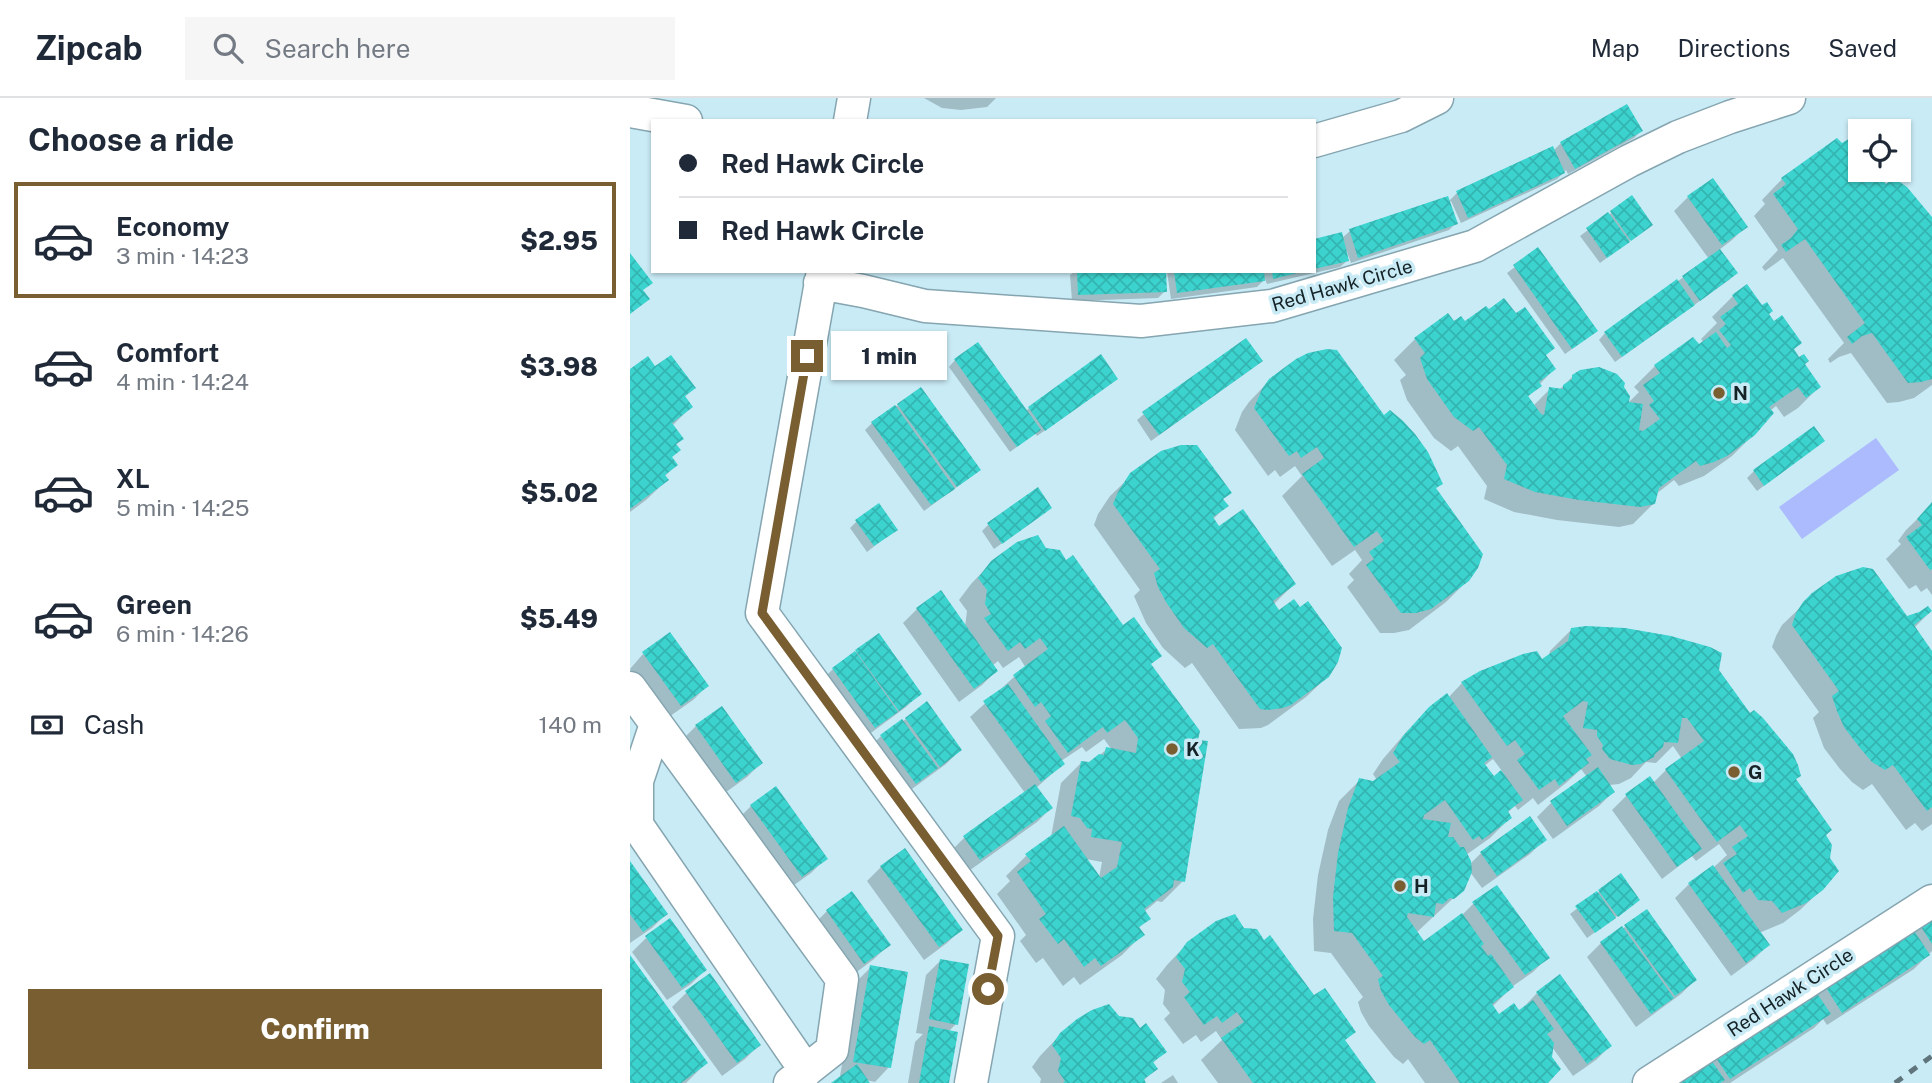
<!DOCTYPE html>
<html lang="en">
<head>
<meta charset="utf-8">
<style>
  body { margin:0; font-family:"Public Sans",sans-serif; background:#f6f6f7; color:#1f2937; height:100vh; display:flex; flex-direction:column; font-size:26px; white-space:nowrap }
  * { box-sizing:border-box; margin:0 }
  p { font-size:23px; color:#747a83 }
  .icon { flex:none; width:38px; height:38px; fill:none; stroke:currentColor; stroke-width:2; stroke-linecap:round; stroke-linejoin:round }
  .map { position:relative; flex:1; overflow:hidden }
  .side { display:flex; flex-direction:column; background:#fff; width:630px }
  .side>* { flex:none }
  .hud { position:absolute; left:21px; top:21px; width:665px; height:154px; border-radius:0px; box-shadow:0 2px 5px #0004; display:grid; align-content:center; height:154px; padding:0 28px; background:#fff }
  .controls { position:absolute; left:1218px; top:21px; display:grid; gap:14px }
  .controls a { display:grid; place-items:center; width:63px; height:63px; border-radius:0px; background:#fff; box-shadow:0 2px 5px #0004; font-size:35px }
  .end { position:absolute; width:32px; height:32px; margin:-16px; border:9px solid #785e30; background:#fff; box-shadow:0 0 0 4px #fff }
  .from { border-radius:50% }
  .bubble { position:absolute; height:49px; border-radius:0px; background:#fff; box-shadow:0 2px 5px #0004; font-size:23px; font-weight:800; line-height:49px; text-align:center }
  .hud b { display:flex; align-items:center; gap:24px; height:66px; font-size:26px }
  .hud b+b { border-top:2px solid #e0e1e3 }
  .hud i { width:18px; height:18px; background:#1f2937 }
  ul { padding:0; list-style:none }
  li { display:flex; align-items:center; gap:21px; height:116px; margin:0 14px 10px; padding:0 14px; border:4px solid transparent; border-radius:0px }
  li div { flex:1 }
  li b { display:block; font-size:26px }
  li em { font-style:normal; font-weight:800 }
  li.active { border-color:#785e30 }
  li>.icon { width:63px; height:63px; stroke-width:1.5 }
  h2 { padding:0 28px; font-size:32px; line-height:84px }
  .pay { display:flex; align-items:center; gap:18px; height:77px; padding:0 28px; font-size:26px }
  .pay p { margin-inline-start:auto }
  .primary-button { display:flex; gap:14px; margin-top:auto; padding:14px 28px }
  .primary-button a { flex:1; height:80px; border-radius:0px; background:#785e30; color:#fff; font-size:28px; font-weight:800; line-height:80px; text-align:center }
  header { display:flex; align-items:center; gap:42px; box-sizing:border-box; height:98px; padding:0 35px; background:#fff; border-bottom:2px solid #e0e1e3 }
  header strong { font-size:33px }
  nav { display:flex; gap:38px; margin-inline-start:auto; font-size:24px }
  .search { width:490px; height:63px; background:#f6f6f7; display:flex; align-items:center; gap:18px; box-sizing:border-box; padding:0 24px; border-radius:0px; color:#747a83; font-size:26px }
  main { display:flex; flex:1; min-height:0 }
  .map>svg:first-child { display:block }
</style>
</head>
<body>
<header>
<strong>Zipcab</strong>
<div class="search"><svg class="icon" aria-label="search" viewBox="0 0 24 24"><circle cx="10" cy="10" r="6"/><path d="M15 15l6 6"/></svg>Search here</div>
<nav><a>Map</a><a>Directions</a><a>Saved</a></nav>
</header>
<main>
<section class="side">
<h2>Choose a ride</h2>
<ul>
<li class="active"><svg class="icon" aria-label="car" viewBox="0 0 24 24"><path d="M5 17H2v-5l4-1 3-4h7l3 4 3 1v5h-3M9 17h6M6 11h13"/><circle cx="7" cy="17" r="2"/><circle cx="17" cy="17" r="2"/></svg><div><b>Economy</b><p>3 min · 14:23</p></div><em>$2.95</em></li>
<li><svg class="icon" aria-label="car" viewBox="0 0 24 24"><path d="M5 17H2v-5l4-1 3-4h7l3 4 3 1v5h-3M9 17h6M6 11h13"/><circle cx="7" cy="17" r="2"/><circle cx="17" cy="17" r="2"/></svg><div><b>Comfort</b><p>4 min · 14:24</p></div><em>$3.98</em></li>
<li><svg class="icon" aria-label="car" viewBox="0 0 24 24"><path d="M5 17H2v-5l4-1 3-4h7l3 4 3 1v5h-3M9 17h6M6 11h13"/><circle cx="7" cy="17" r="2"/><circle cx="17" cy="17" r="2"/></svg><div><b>XL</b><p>5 min · 14:25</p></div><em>$5.02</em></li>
<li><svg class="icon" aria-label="car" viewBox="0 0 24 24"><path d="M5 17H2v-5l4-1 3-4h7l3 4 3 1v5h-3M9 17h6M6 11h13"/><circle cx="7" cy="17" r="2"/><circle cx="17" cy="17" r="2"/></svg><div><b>Green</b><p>6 min · 14:26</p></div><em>$5.49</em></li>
</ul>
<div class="pay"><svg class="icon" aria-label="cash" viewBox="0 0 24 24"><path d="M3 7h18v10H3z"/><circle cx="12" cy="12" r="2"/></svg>Cash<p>140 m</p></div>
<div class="primary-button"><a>Confirm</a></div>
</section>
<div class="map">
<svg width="1302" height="985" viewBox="0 0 1302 985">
  <defs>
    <pattern id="building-cross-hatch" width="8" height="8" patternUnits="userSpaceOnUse" patternTransform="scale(1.75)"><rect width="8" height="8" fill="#3cd3ce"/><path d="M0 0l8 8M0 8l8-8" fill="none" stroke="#34b5b1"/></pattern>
  </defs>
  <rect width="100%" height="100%" fill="#c9ebf6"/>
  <path fill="#acbafe" d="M1246 340 1269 372 1172 441 1149 409Z"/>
  <path fill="#0003" fill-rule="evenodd" d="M294 0H366L357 9 331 12 312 10Z
    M1011 33 1004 40 938 76 936 72 927 81 831 125 821 103 819 104 826 125 819 132 721 165 717 154H715L717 163 710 169 637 186 635 181 627 189 541 201 537 174H535L537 173H684V143L712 140 720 133 819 103 827 95 923 53 931 45Z
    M1221 42 1230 54V72H1243L1255 89 1302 122V287L1284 300 1269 304 1257 305 1221 255 1209 259 1200 265 1198 261 1214 245 1153 160 1135 173 1132 169 1148 152 1124 118 1135 106 1132 102 1152 81Z
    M1058 99 1116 128 1102 142 1089 152 1106 175 1099 182 985 264 969 242 975 235 1079 161 1044 113Z
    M981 115 1021 127 970 165 950 138Z
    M907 152 959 239 935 256 877 175Z
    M445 173H534L535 193 528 200 442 203 440 177Z
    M1117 189 1189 289 1168 310 1154 319 1146 308 1140 313 1124 336 1102 358 1074 378 1049 388 1044 382 1026 396 1024 405 1003 426 989 429 927 422 884 414 854 401 857 388 828 348 821 353 804 340 777 302 770 282 776 277 764 262 785 241 824 226H835L914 258 924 271 897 300 903 308 920 291 929 292 943 278 996 307 1009 294 1004 289 1025 268 1074 245 1071 241 1087 225 1082 219 1103 198Z
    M325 262 396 313 399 310 479 287 407 338 405 335 380 354 319 269Z
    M624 269 521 343 507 322 514 316Z
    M25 271 63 290 54 300 61 309 42 328 52 341 45 348 41 360 46 367 34 379 37 382 16 402 0 414V273Z
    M640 282 804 391 838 482 816 504 779 532 764 535H750L717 489 724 482 719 476 732 462 725 452 702 468 652 398 672 378 665 368 650 379 645 372 638 378 605 332 612 314 619 304Z
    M268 307 342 378 294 413 235 332 242 325Z
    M1193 343 1127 393 1117 380 1124 373Z
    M502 377 599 395 592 402 597 408 582 422 589 431 664 486 643 507 698 578 676 599 638 627 631 630 609 631 562 565 555 570 545 561 533 550 516 525 504 498 510 492 464 427 468 416 480 398Z
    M1302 407V497L1297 490 1291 494 1286 487 1279 491 1256 461 1271 446 1268 443 1276 432Z
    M413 416 364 451 352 433 359 426Z
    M226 424 266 431 237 454 220 430Z
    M415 451 520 567 553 783 532 804 527 803 514 814 518 820 508 831 512 837 492 857 450 887 444 879 433 888 413 860 406 865 390 843 396 837 367 796 380 783 376 778 397 757 421 739 431 685 451 665 459 666 477 651 482 652 474 641 456 654 452 649 431 663 433 666 406 690 421 710 407 724 336 775 321 753 335 739 395 695 340 619 384 579 396 570 389 559 373 570 368 563 362 568 366 573 352 587 329 604 273 525 287 511 335 529 337 513 329 502 341 486 362 464ZM456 761 472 764 469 780Z
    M1174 506 1276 520 1300 514 1284 530 1302 556V726L1292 733 1285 725 1276 732 1242 686 1233 692 1222 684 1210 671 1194 650 1183 620 1189 614 1142 549 1146 538 1152 527Z
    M941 532 1087 573 1164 682 1194 738 1192 791 1170 812 1153 825 1129 835 1138 847 1124 861 1101 878 1045 800 1059 786 1083 770 1097 757 1089 746 1066 763 1062 758 1032 781 982 712 996 698 1020 681 1023 685 1036 672 1052 661 1043 648 1026 665 1016 664 1001 680 989 686 979 687 983 694 969 708 923 741 907 719 921 705 957 679 951 671 936 685 908 707 903 700 888 712 885 708 877 715 880 720 860 740 836 757 839 767 851 755 914 742 900 756 852 790 840 774 832 792 786 835 793 845 831 818 844 805 917 860 903 874 883 888 862 909 868 918 888 915 907 895 980 948 966 962 943 978 922 949 916 985H795L778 961 773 966 764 959 739 928 731 914 728 904 733 899 701 855 684 853 683 821 688 777 698 732 709 703 730 682 744 685 747 682 743 676 753 661 778 632 818 600 832 585 912 564 919 558 920 553ZM863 661 872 673 863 681 854 668Z
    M248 538 290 595 276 609 230 643 189 585 203 571Z
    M13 556 77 588 63 602 36 621 0 571Z
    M276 621 330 652 316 666 271 699 237 652 251 638Z
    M66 628 131 665 117 679 92 697 52 642Z
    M121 708 195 761 181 775 157 792 107 722Z
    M0 766 36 816 22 830 0 845Z
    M251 769 331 831 317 845 294 862 237 783Z
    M970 793 1001 808 957 840 940 816Z
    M197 813 258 847 244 861 220 879 183 827Z
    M1302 817V853L1284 871 1197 927 1193 921 1184 930 1100 985H1042Z
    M995 829 1065 882 1051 896 1006 929 957 859 971 845Z
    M613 832 633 844 683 900 724 933 714 943 744 985H588L571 962 592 942 586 933 571 944 566 937 553 946 534 921 540 915 533 906 535 892 526 881 537 867 558 845Z
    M16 840 75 872 61 886 37 902 2 854Z
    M0 860 76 965 56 985H0Z
    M310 863 326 926 318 934 317 985H278L285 944 293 936 286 935 296 877Z
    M241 869 259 969 245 984 236 982 238 985H204L213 978H210L227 883Z
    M56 895 129 947 115 961 92 978 42 909Z
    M488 920 509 932 534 954 522 966 526 971 513 983 514 985H410L411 981 402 969 410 958 431 936Z
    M543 977 548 985H531Z"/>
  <path fill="url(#building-cross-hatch)" d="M997 6 1013 33 945 71 930 44Z
    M1222 39 1230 51V72H1245L1256 86 1264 80 1277 89 1302 119V281L1291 284 1278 285 1242 235 1232 238 1222 246 1217 239 1235 225 1175 141 1156 154 1151 147 1161 140 1168 131 1143 96 1156 86 1151 80 1207 40 1212 45Z
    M923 48 935 75 838 120 826 93Z
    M1083 80 1118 129 1092 147 1057 98Z
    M1002 97 1023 127 1001 143 980 113Z
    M818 98 828 126 728 160 719 131Z
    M978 114 1000 144 977 160 956 130Z
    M712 134 719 163 684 171V141Z
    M908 149 968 233 942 251 883 167Z
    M1090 151 1108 175 1070 203 1052 178Z
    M0 155 23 185 13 192 20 201 0 216Z
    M447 173H536L537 194 448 197Z
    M544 173H634L635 183 547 195Z
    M642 173H671V174L643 181Z
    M1047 181 1065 207 992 259 974 234Z
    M1117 186 1132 207 1137 204 1143 213 1139 216 1144 223 1152 217 1172 245 1164 251 1169 259 1174 256 1179 263 1175 266 1191 289 1176 300 1168 289 1139 309 1144 315 1125 337 1097 358 1084 364 1070 368 1066 363 1029 390 1025 406 1010 409 949 402 905 394 874 381 877 367 849 329 843 333 824 319 797 281 790 260 795 255 784 240 818 215 824 223 831 218 835 223 856 208 859 211 874 200 886 215 895 209 925 250 916 257 926 271 909 284 912 288 898 298 911 316 914 317 919 289 933 291V287L942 281V277L950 272 969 269 987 276 995 285 994 289 1000 298 999 304 1013 306 1009 332 1013 333 1030 321 1019 307 1024 303 1013 287 1030 275 1024 267 1063 239 1069 246 1086 234 1097 250 1101 247 1089 232 1096 226 1090 219 1108 206 1102 197Z
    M616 240 633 263 529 337 512 314Z
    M348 244 411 332 387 349 324 261Z
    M697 251 707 252 754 317 760 312 773 323 785 336 798 354 813 386 806 390 853 456 848 470 839 483 801 511 786 515H771L736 467 744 461 739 454 754 443 747 433 724 449 672 376 694 360 687 349 671 360 667 353 659 358 624 310 632 291 639 281 666 261 678 255Z
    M471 256 488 281 415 333 398 309Z
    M41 257 66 290 55 298 63 309 42 325 54 341 46 346 51 352 42 359 48 367 35 377 39 382 0 411V271L18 258 25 268Z
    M291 289 351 372 327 389 267 306Z
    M265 307 325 391 301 407 241 324Z
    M1184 328 1195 343 1134 388 1123 372Z
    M551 347H567L602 395 593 401 599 408 583 419 589 428 613 411 666 486 643 503 649 512 664 501 670 509 678 503 712 550 708 564 699 579 661 607 653 610 637 612 630 611 583 546 577 550 554 530 536 504 528 489 524 475 530 471 483 406 488 394 500 375 531 353Z
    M408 389 422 410 372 446 357 425Z
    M1302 404V471L1300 472 1276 439 1292 427 1287 421Z
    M249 405 268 432 244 448 225 422Z
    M408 437 416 450 430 452 436 462 443 457 493 527 504 519 532 558 521 566 570 633 568 642 578 643 555 784 544 782 543 789 514 811 521 821 509 829 515 837 471 868 465 860 454 869 434 841 428 846 409 821 416 816 387 774 401 763 395 756 434 728 471 780 487 769 492 744 461 739 462 731 457 730 450 720 441 718 451 663 459 664 469 656 474 657 476 649 506 655 508 640 495 622 477 635 473 629 438 655 415 623 421 618 411 604 405 609 383 577 418 551 410 540 395 551 390 544 378 553 354 520 361 516 355 506 357 492 348 480 361 463 387 444Z
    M1233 469 1243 471 1277 518 1289 514 1298 508 1302 513 1284 527 1302 553V709L1297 713 1263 667 1255 672 1242 664 1230 650 1214 629 1207 613 1202 598 1209 593 1162 527 1166 515 1173 504 1182 495 1206 478Z
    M311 492 368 573 344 591 286 510Z
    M956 528 995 530 1041 538 1080 549 1092 555 1089 572 1120 615 1124 612 1133 620 1163 656 1168 667 1171 678 1166 681 1202 732 1196 737 1202 747 1200 760 1209 773 1193 792 1176 805 1152 815 1142 803 1128 802 1120 790 1113 795 1093 765 1107 756 1102 749 1118 738 1110 727 1087 744 1035 671 1074 643 1057 620H1052L1048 645 1034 644 1033 649 1025 656 1024 659 1011 666 1002 667 980 661 972 651 973 647 967 638V632L953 630 958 604 953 603 933 618 962 657 956 661 959 665 929 688 925 681 909 692 887 662 895 656 885 642 877 648 831 584 850 573 893 556 907 553 912 561 938 543 941 530Z
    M40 534 79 588 51 608 12 554Z
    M249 535 292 596 269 613 225 552Z
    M225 553 268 614 245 630 202 570Z
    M378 586 435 666 411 684 353 603Z
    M817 595 862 659 854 665 864 678 871 672 893 702 878 713 882 720 852 742 849 738 843 742 815 702 794 717 793 721 821 725 818 739H823L830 749H834L841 763 842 774 834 793 824 801 820 800 813 806 806 805 804 819 778 815 777 819 794 843 832 815 854 846 851 848 858 858 861 856 884 889 862 906 869 916 884 905 889 912 903 902 924 931 917 936 924 945 922 959 931 971 918 985H830L800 942 794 946 785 939 759 907 751 893 748 881 753 878 722 835 704 833 703 799 708 755 718 710 729 680 743 683 770 664 763 655 773 638 799 609Z
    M297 603 332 652 310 669 275 620Z
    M92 608 133 665 106 685 65 627Z
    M272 621 308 670 286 686 250 637Z
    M968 669 985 694 937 728 920 703Z
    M1020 678 1072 751 1047 769 995 696Z
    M405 686 423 710 350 762 333 738Z
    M146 688 198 761 172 779 120 707Z
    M900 718 917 742 867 778 850 754Z
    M275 750 333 832 309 849 250 768Z
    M0 763 38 816 13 834 0 816Z
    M1083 767 1140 847 1116 865 1058 785Z
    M991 775 1010 802 988 819 968 792Z
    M867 787 920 860 895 877 842 804Z
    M222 793 261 847 234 866 196 812Z
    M967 793 986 820 965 835 945 808Z
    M1017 811 1067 882 1045 898 994 827Z
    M1302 815V846L1288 824Z
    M605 816 614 830 627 831 634 842 640 837 684 897 695 890 726 934 715 942 746 985H623L591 940 614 924 607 914 592 925 587 918 574 927 554 899 560 894 552 884 555 871 546 859 557 844 586 823Z
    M40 820 77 872 52 890 15 838Z
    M992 828 1044 900 1021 916 970 844Z
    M1281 828 1300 857 1212 915 1193 885Z
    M0 857 78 965 51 985H0Z
    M310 861 339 866 328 927 299 921Z
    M240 867 278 874 261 970 223 964Z
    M80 875 131 947 107 965 55 893Z
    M930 876 982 948 957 966 906 894Z
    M1184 891 1201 916 1100 981 1084 957Z
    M479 906 489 918 503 920 510 930 516 925 537 954 523 964 528 971 514 981 516 985H433L435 983 428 973 431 960 422 947 430 935 447 921 462 912Z
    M299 928 328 934 319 985H289Z
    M1079 959 1095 982 1090 985H1039Z
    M227 966 240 985H201Z"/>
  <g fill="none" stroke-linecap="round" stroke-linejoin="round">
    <g stroke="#85a5b0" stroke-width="35">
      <path id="street" d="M0 13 56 23
        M220 23 224 0
        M684 43 771 18 807 0
        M193 173 132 515 368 838 341 985
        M190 185 233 193 295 208 511 223 642 208 845 148 999 63 1048 39 1100 19 1159 0
        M0 590 212 881 202 952 160 985
        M26 626 7 683V727L176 973
        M1019 985 1302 803"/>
    </g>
    <use href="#street" stroke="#fff" stroke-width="32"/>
    <path stroke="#5f747b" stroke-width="5" stroke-dasharray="9 9" stroke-linecap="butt" d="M1265 985 1302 958"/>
  </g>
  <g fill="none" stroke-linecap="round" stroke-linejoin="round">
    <path stroke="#785e30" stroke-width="9" d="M177 258 132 515 368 838 358 891"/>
  </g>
  <g fill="#785e30" stroke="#c9ebf6" stroke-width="2.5">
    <circle cx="1089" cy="295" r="7"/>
    <circle cx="542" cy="651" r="7"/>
    <circle cx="1104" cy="674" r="7"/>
    <circle cx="770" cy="788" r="7"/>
  </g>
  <g text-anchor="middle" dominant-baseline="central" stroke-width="7" stroke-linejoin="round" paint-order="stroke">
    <g font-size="19" fill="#152226" stroke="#c9ebf6">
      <text transform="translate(712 187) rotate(-16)">Red Hawk Circle</text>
      <text transform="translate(1160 894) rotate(-33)">Red Hawk Circle</text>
    </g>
    <g font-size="19" font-weight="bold" fill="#152226" stroke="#c9ebf6" text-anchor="start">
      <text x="1103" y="295">N</text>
      <text x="556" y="651">K</text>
      <text x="1118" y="674">G</text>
      <text x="784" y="788">H</text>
    </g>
  </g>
</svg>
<div class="controls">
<a><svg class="icon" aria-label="locate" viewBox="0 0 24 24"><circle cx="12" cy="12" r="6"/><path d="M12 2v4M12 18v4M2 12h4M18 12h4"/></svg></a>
</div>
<i class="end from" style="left:358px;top:891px"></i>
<i class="end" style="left:177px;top:258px"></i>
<div class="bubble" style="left:201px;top:233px;width:116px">1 min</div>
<div class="hud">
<b><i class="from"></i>Red Hawk Circle</b>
<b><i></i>Red Hawk Circle</b>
</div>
</div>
</main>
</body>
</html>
